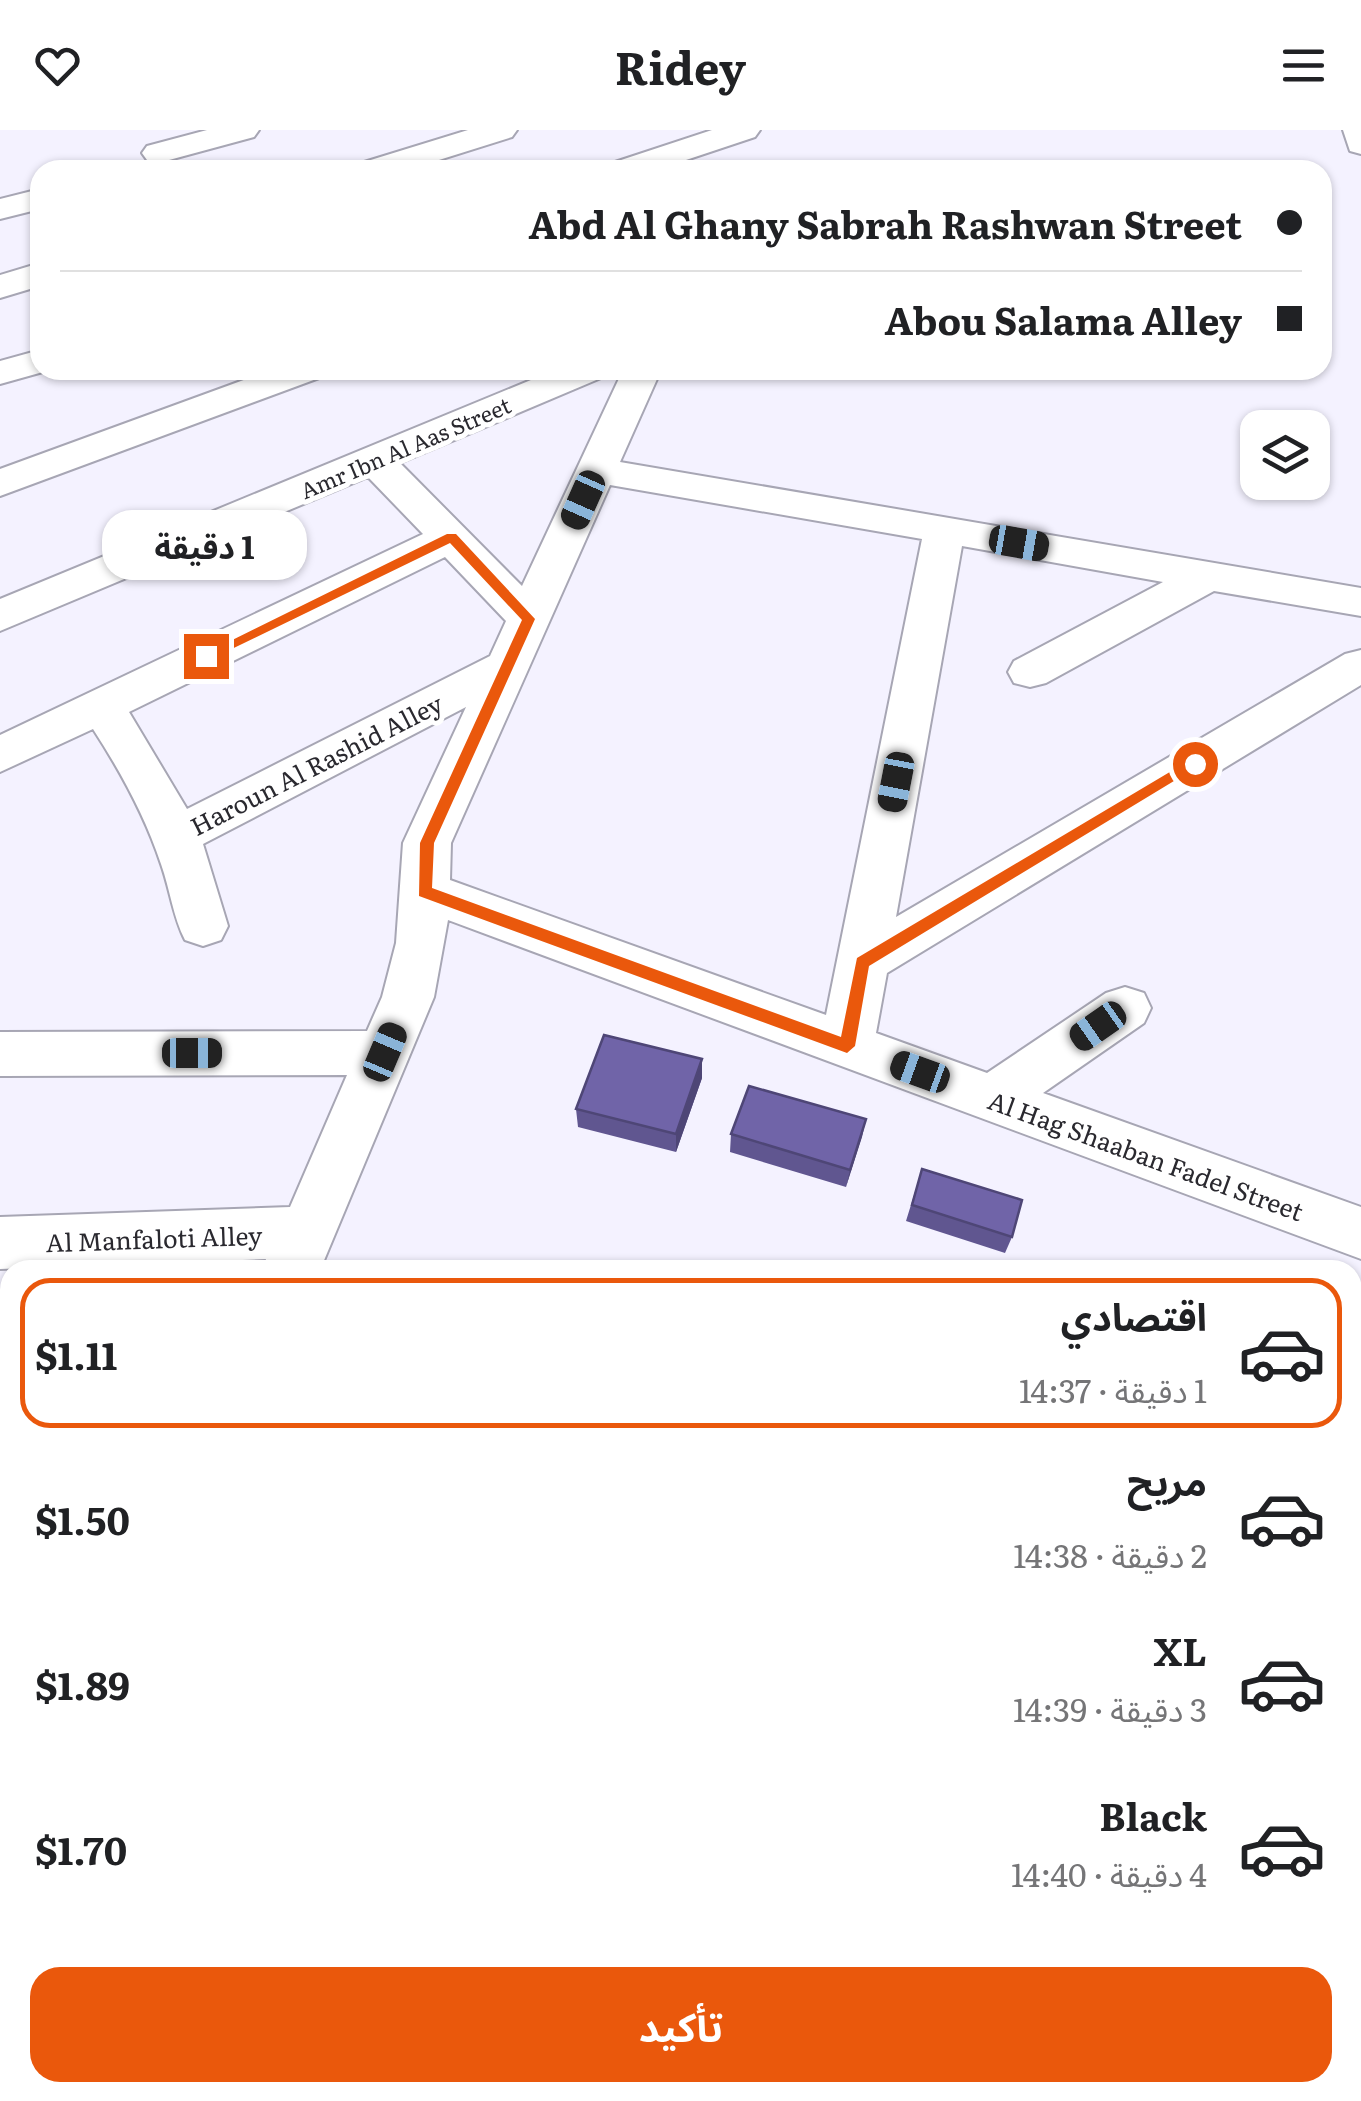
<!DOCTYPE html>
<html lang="ar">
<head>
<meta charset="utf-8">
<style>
  body { margin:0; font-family:Literata,"Noto Sans Arabic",serif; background:#f2f2f2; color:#202124; direction:rtl; height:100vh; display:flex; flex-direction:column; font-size:38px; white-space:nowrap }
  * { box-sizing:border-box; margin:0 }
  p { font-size:32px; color:#757577 }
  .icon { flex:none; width:55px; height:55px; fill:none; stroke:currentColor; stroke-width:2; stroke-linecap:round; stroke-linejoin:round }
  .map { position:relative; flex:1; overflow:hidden; direction:ltr }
  .side { position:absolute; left:0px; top:1130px; width:1362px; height:842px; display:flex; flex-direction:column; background:#fff; border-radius:30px 30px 0 0; box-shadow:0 2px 8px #0004; direction:rtl }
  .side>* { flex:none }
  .top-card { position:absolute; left:30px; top:30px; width:1302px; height:220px; border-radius:30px; box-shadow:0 2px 8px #0004; direction:rtl; display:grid; align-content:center; height:220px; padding:0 30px; background:#fff }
  .fabs { position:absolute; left:1240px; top:280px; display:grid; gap:20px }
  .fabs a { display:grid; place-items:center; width:90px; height:90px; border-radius:20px; background:#fff; box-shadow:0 2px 8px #0004; font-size:50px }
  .end { position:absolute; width:45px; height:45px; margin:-22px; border:12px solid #ea580c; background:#fff; box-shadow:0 0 0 5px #fff }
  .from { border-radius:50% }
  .bubble { position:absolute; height:70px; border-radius:30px; background:#fff; box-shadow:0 2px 8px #0004; font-size:32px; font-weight:700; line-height:70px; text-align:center; direction:rtl }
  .car { position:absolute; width:30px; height:60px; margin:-30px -15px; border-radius:12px; box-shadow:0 0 8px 2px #0007; background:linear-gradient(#222 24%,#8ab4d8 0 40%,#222 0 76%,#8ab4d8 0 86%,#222 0) }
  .top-card b { display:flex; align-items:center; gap:35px; height:95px; font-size:38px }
  .top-card b+b { border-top:2px solid #e0e0e0 }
  .top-card i { width:25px; height:25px; background:#202124 }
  ul { padding:18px 0 0; list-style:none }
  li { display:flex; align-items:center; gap:30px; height:150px; margin:0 20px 15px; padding:0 10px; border:5px solid transparent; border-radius:30px }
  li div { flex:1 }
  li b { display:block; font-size:38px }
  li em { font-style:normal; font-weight:700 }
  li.on { border-color:#ea580c }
  li>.icon { width:90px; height:90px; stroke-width:1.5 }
  .primary-button { display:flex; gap:20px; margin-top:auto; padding:20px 30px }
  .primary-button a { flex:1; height:115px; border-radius:30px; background:#ea580c; color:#fff; font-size:40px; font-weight:700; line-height:115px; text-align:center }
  header { display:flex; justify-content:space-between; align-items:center; height:130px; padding:0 30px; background:#fff; font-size:45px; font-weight:700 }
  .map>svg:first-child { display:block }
</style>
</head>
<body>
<header><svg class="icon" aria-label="menu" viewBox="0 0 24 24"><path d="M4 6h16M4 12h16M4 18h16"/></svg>Ridey<svg class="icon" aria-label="heart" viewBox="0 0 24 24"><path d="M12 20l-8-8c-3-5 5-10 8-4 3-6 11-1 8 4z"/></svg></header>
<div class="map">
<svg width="1361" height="1971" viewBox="0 0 1361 1971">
  <rect width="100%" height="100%" fill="#f4f2ff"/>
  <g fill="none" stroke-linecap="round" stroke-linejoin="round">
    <g stroke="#a7a6b4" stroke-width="4">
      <path id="minor" d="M207 0H259L254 7 158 33 147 30 142 23 147 16Z
        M468 0H517L512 7 407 40H357L361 33Z
        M712 0H760L755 7 656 40H608L612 33Z
        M1343 0H1361V24L1350 21Z
        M40 59V79L0 89V69Z
        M40 133V156L0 168V145Z
        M40 220V240H50L0 254V231Z
        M271 240H325L319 248 0 366V339Z
        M555 240H607L601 248 400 333 522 456 623 240H661L620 332 1361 458V486L1214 461 1046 553 1030 557 1014 553 1008 542 1014 531 1163 452 962 416 896 787 1345 524 1361 520V555L887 843 876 903 987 943 1106 863 1125 857 1144 863 1151 878 1144 893 1043 963 1361 1077V1129L448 790 434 867 320 1140H262L266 1129 0 1139V1087L290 1077 347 945 0 946V902L367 901 382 867 396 813 403 713 466 577 203 714 228 796 221 810 203 816 185 810C173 787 170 759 161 734 145 686 121 642 93 599L0 642V605L423 404 368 347 0 501V469ZM610 355 922 409 826 885 450 750 451 713ZM445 427 506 491 490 526 187 679 129 582Z
        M10 1311V1451L0 1456V1315Z
        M0 1624 10 1628V1698L0 1694Z
        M10 1748V1841L0 1845V1752Z"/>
    </g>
    <use href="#minor" fill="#fff" fill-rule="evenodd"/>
  </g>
  <path fill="#605690" d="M702 948 676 1022 578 997 576 979Z
    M866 989 846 1057 730 1022 731 1004Z
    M922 1039 1012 1107 1005 1123 906 1091Z"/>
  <path fill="#4e4676" d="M702 929V948L676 1022V1004Z
    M866 989 862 1007 846 1057 850 1040Z"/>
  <path fill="#7064a8" stroke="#4e4676" stroke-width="2.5" d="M604 905 702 929 676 1004 576 979Z
    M749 956 866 989 850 1040 731 1004Z
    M922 1039 1022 1070 1012 1107 912 1075Z"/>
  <path fill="#ea580c" d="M447 404H456L535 489 434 713 432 758 841 907 857 828 1190 630 1202 634 869 836 855 916 847 923 419 766 420 713 522 490 450 413 211 529 200 526Z"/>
  <g text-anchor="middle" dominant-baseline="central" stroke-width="10" stroke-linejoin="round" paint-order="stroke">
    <g font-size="22" fill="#2a292f" stroke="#fff">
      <text transform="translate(405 317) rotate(-23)">Amr Ibn Al Aas Street</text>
    </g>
    <g font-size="25" fill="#2a292f" stroke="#fff">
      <text transform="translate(316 634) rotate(-27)">Haroun Al Rashid Alley</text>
      <text transform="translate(1146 1025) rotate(20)">Al Hag Shaaban Fadel Street</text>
      <text transform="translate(154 1108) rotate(-2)">Al Manfaloti Alley</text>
    </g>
  </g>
</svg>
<div class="fabs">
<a><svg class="icon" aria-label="layers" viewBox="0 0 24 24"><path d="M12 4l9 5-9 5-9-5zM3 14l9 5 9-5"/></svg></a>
</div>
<i class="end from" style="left:1195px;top:634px"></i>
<i class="end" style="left:206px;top:526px"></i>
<div class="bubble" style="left:102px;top:380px;width:205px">1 دقيقة</div>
<i class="car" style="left:583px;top:370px;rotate:204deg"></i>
<i class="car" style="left:1019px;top:413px;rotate:100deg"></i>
<i class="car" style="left:896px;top:652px;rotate:191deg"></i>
<i class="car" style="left:1098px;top:896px;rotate:235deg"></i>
<i class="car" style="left:385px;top:922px;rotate:23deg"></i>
<i class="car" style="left:192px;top:923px;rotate:90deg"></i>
<i class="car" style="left:920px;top:942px;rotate:290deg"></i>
<div class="top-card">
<b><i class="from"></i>Abd Al Ghany Sabrah Rashwan Street</b>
<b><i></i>Abou Salama Alley</b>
</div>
<section class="side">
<ul>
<li class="on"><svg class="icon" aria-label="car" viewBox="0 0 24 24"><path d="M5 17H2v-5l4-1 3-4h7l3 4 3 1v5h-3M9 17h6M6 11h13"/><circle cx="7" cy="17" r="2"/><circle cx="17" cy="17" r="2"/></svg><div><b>اقتصادي</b><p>1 دقيقة · 14:37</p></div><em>$1.11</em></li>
<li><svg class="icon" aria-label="car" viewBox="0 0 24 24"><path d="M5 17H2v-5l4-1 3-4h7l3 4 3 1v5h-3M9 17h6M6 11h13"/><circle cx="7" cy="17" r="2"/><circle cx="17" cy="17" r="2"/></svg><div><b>مريح</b><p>2 دقيقة · 14:38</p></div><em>$1.50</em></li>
<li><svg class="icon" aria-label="car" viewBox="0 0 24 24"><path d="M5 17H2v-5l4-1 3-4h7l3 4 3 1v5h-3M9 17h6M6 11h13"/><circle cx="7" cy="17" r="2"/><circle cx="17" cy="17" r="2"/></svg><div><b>XL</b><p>3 دقيقة · 14:39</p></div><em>$1.89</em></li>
<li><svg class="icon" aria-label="car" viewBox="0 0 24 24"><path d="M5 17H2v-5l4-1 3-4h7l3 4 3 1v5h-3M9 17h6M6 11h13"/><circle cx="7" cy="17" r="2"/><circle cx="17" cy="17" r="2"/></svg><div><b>Black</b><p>4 دقيقة · 14:40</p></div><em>$1.70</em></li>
</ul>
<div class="primary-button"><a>تأكيد</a></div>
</section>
</div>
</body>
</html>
